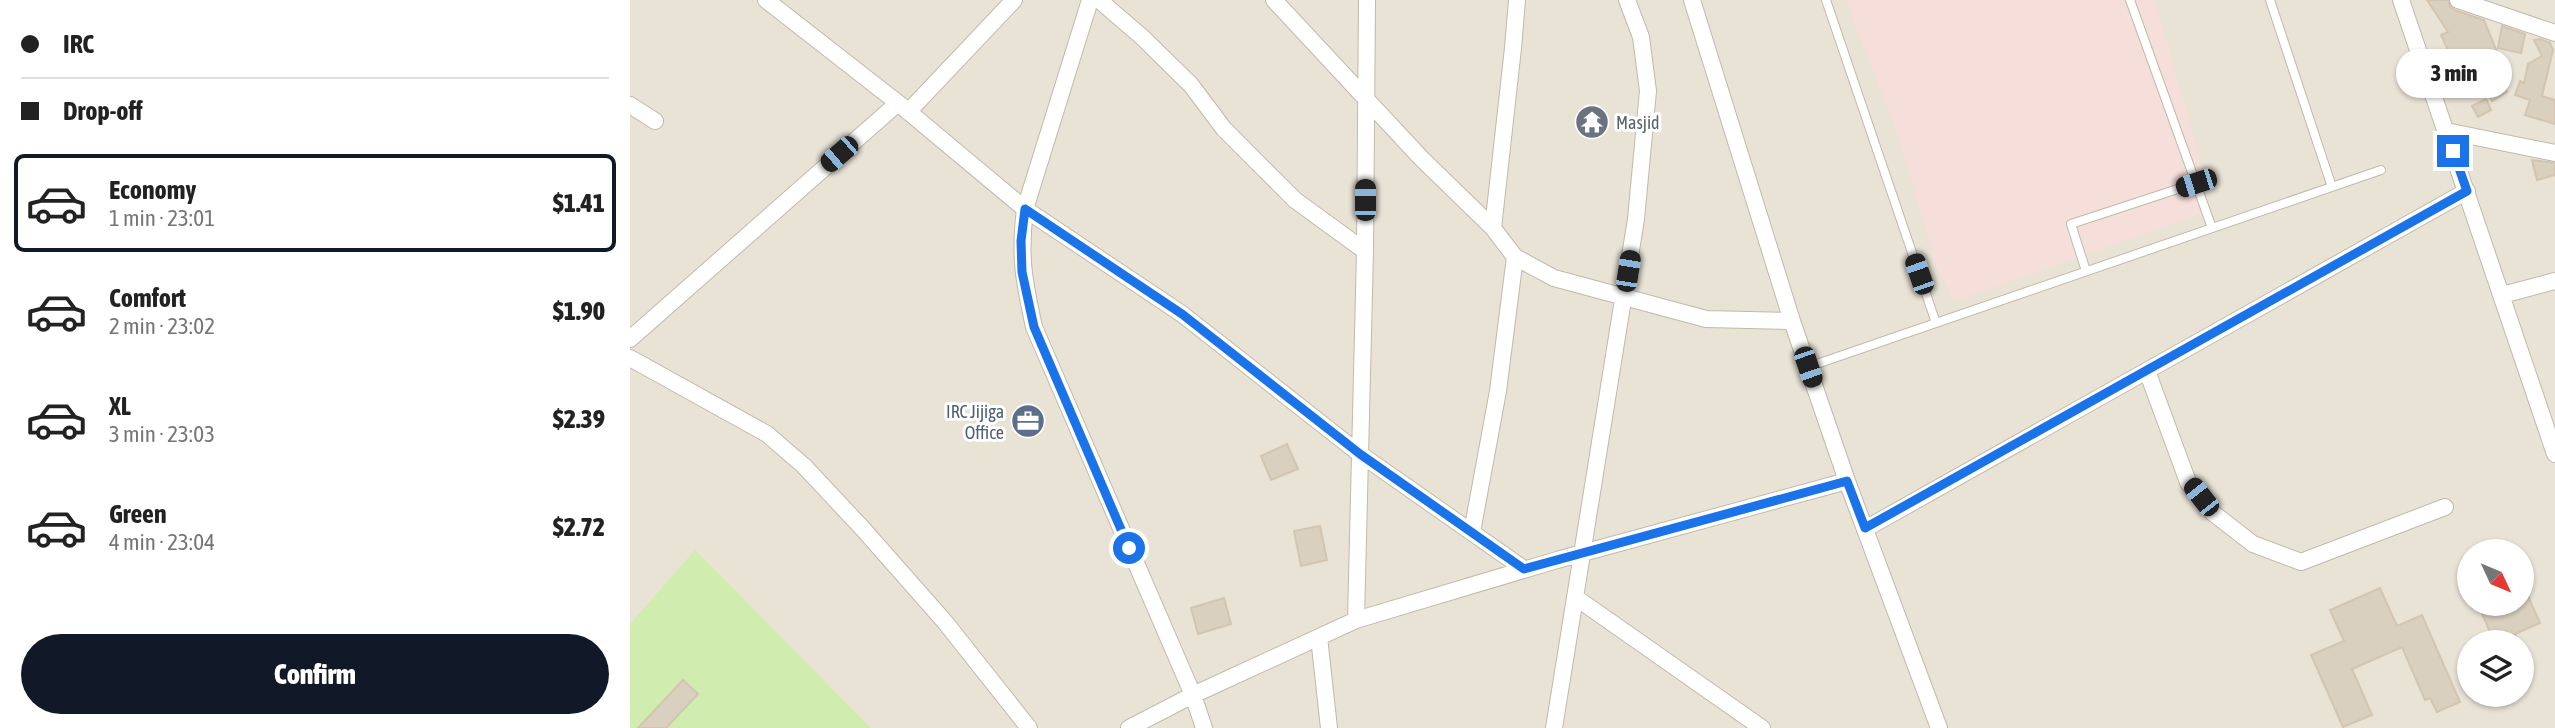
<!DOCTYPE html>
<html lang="en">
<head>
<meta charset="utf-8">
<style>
  body { margin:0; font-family:"Asap Condensed",sans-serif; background:#f6f6f6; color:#222; height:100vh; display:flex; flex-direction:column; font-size:26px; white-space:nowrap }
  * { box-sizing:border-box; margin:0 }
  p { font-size:23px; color:#767676 }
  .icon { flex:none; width:38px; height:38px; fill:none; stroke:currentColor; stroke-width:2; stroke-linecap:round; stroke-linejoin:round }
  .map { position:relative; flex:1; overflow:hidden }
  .panel { display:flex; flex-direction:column; background:#fff; width:630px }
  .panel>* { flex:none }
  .banner { display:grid; align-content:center; height:154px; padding:0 21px; background:#fff }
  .needle { width:46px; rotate:134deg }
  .tools { position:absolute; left:1827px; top:539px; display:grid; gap:14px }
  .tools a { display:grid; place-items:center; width:77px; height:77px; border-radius:50%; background:#fff; box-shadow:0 2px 5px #0004; font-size:35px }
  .end { position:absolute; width:32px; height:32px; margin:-16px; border:9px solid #1a73e8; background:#fff; box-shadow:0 0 0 4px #fff }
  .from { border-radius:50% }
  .bubble { position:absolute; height:49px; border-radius:24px; background:#fff; box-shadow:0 2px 5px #0004; font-size:23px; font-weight:800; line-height:49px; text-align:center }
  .car { position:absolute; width:21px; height:42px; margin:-21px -10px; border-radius:9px; box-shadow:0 0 5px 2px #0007; background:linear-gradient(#222 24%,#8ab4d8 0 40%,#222 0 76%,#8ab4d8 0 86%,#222 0) }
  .banner b { display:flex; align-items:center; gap:24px; height:66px; font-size:26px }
  .banner b+b { border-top:2px solid #e0e0e0 }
  .banner i { width:18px; height:18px; background:#222 }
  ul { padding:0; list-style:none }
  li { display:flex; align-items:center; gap:21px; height:98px; margin:0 14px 10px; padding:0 7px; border:4px solid transparent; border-radius:10px }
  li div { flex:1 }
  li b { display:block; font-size:26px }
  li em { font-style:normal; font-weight:800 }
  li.current { border-color:#111827 }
  li>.icon { width:63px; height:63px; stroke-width:1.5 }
  .primary-button { display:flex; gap:14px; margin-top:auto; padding:14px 21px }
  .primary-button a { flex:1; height:80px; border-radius:42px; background:#111827; color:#fff; font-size:28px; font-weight:800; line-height:80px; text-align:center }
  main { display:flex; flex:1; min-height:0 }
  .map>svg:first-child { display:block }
</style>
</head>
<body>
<main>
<section class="panel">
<div class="banner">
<b><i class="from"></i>IRC</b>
<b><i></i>Drop-off</b>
</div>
<ul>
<li class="current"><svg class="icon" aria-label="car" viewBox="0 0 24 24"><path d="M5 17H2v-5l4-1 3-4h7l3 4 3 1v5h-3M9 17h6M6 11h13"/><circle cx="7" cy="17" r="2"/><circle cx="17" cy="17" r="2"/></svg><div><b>Economy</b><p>1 min · 23:01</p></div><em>$1.41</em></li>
<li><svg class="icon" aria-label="car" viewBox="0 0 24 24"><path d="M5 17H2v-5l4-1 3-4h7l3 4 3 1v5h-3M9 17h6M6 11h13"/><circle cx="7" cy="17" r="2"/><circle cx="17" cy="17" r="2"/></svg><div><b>Comfort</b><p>2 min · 23:02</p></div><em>$1.90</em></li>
<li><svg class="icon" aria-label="car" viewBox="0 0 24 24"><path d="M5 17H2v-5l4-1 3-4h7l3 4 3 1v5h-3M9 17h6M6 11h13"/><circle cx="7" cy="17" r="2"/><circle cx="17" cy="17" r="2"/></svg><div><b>XL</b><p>3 min · 23:03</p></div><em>$2.39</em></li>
<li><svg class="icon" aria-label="car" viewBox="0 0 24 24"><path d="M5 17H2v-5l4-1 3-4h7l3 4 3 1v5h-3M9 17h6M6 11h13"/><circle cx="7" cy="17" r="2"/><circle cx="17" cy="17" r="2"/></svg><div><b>Green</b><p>4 min · 23:04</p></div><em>$2.72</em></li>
</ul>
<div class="primary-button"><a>Confirm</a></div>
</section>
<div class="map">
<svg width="1925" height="728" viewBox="0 0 1925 728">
  <rect width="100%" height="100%" fill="#f5f1e8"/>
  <path fill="#e9e3d6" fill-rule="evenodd" d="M0 0H1925V728H0ZM1839 551H1892V604H1839ZM1839 642H1892V695H1839Z"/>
  <path fill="#f6dedb" d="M1216 0H1525L1565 141 1580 210 1325 301 1306 266 1270 141Z"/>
  <path fill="#d0ecae" d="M65 550 241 728H0V624Z"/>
  <path fill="#dad0bf" stroke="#d3c5af" stroke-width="2" d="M1797 0H1818L1820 6 1824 10 1854 20 1870 59 1842 72 1841 68 1829 74 1811 35 1818 32Z
    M1872 26 1895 34 1891 53 1868 48Z
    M1910 39 1920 43 1923 50 1912 96 1925 100V124L1895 115 1900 100 1885 95 1890 81 1894 83 1898 64 1912 56 1904 40Z
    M1870 80 1877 92 1862 101 1855 89Z
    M1856 99 1861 110 1848 117 1842 106Z
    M1902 160 1925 163V175L1907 180Z
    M657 444 668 469 641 480 631 456Z
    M690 526 697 560 671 566 664 531Z
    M1892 582 1910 623 1885 634 1889 642H1864L1848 604H1892Z
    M1750 588 1767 626 1792 615 1830 702 1807 712 1800 698 1795 700 1772 647 1722 669 1742 715 1713 727 1681 655 1714 641 1700 610Z
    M594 598 601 624 568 634 561 608Z
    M53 680 68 694 36 728H8Z"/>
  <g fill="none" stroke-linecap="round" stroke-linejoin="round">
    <g stroke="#c1b9aa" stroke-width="10">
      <path id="service" d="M1196 0 1306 323
        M1500 0 1582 228
        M1640 0 1702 187
        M1456 271 1441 224 1566 183
        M1178 367 1751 170"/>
    </g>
    <g stroke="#c1b9aa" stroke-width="18">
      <path id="minor" d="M136 0 268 103 395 209 552 314 730 454 894 569
        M460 0 395 209C389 257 394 281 404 327L563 695 574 728
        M469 0 512 37 561 85 594 129 665 200 735 251
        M644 0 791 158 863 228 885 257 924 278 1076 319 1162 321
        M1062 0 1162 321 1217 481 1309 728
        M1771 0 1925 454
        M1828 0 1925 33
        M0 105 25 121
        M278 112 384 0
        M1816 131 1925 153
        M863 228 883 48 887 0
        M1872 295 1925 281
        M0 339 268 103
        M0 358 137 434 174 466 233 529 315 622 399 728
        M1517 371 1558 482 1583 513 1623 544 1671 562 1815 507
        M1235 529 1837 191
        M842 532 868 391 885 257
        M945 597 1132 728
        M726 620 735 251 737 0
        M689 637 699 728
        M499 728 563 695 726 620 927 560 1217 481
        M924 728 1006 219 1018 91 1011 37 997 0"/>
    </g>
    <use href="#service" stroke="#fff" stroke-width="8"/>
    <use href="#minor" stroke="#fff" stroke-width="16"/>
  </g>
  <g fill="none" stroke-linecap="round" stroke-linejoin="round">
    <path stroke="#1a73e8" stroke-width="9" d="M499 548 404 327 392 272 391 241 395 209 552 314 730 454 894 569 1217 481 1235 528 1837 191 1823 151"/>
  </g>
  <defs>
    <g id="temple-disc" transform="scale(1.75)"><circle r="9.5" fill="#6b7280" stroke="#fff"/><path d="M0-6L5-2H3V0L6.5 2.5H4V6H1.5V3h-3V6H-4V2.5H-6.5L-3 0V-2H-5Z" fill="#fff"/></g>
    <g id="office-disc" transform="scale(1.75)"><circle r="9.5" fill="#5c6f8a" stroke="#fff"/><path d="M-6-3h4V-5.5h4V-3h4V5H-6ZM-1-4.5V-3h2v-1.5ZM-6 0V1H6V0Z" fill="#fff"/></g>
  </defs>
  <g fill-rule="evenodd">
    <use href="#temple-disc" x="962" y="122"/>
    <use href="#office-disc" x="398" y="421"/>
  </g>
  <g text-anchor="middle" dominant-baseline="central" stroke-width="6" stroke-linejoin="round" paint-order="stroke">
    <g font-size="18" fill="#5b616d" stroke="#fff" text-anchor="start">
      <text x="986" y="122">Masjid</text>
    </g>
    <g font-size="18" fill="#4e5e75" stroke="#fff" text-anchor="end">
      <text x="374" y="411">IRC Jijiga<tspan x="374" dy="21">Office</tspan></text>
    </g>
  </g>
</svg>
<div class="tools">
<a><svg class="needle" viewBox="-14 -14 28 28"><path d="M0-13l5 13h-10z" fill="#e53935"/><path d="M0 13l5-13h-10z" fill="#767676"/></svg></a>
<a><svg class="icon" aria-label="layers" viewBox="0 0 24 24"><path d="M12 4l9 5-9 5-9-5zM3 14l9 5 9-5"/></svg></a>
</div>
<i class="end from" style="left:499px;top:548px"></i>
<i class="end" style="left:1823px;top:151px"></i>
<div class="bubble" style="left:1766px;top:49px;width:116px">3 min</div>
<i class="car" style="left:209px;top:154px;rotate:229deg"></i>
<i class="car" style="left:1566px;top:183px;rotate:252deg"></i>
<i class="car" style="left:735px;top:200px;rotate:0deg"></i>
<i class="car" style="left:998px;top:271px;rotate:9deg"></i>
<i class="car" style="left:1289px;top:274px;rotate:341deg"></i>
<i class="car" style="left:1178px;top:367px;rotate:161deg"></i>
<i class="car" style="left:1571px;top:497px;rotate:322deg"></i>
</div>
</main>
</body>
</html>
